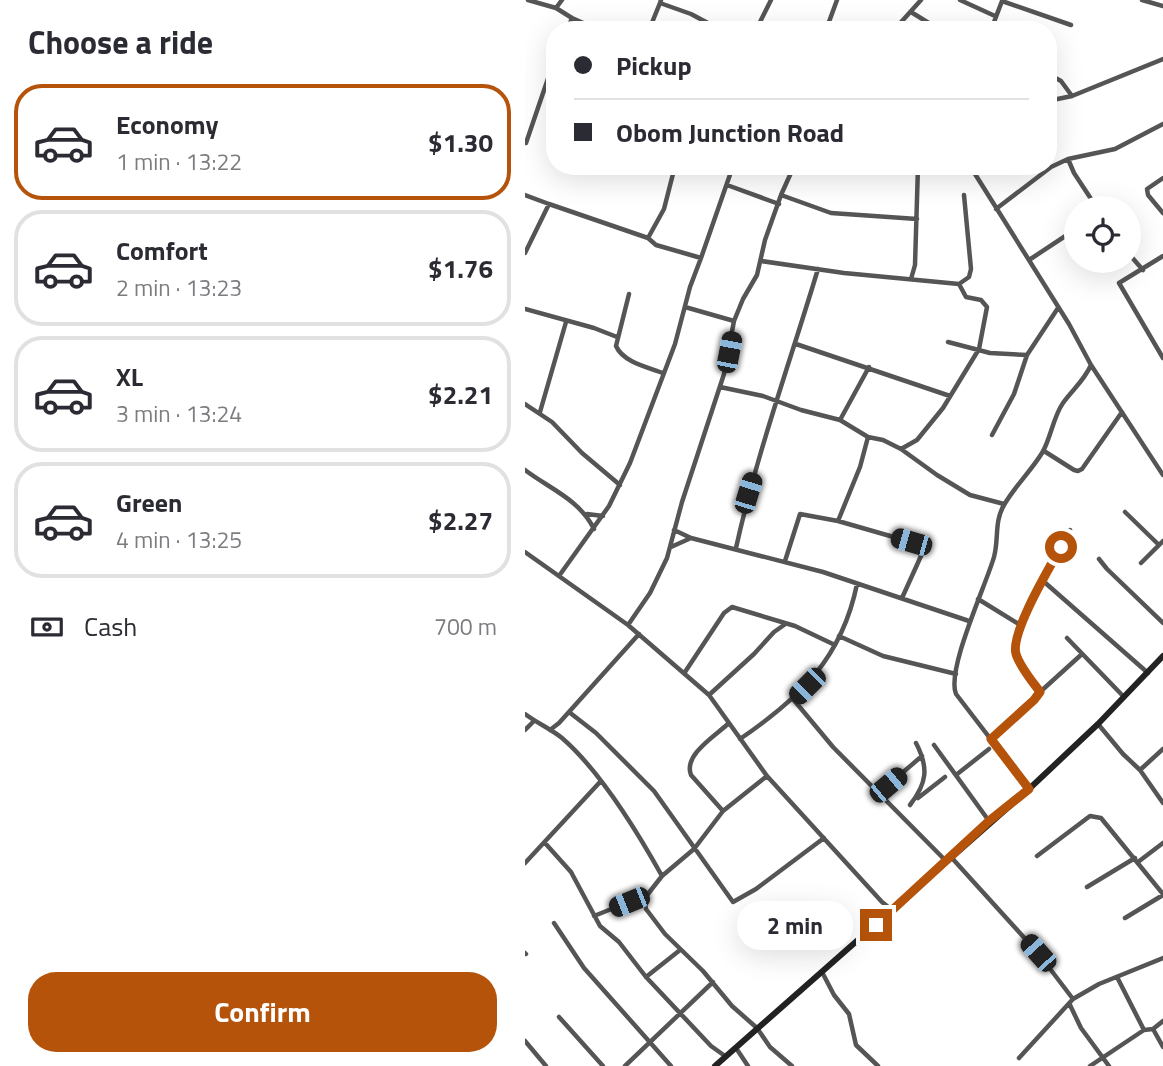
<!DOCTYPE html>
<html lang="en">
<head>
<meta charset="utf-8">
<style>
  body { margin:0; font-family:"Titillium Web",sans-serif; background:#f7f7f7; color:#2b2b33; height:100vh; display:flex; flex-direction:column; font-size:26px; white-space:nowrap }
  * { box-sizing:border-box; margin:0 }
  p { font-size:23px; color:#7c7c81 }
  .icon { flex:none; width:38px; height:38px; fill:none; stroke:currentColor; stroke-width:2; stroke-linecap:round; stroke-linejoin:round }
  .map { position:relative; flex:1; overflow:hidden }
  .panel { display:flex; flex-direction:column; background:#fff; width:525px }
  .panel>* { flex:none }
  .top-card { position:absolute; left:21px; top:21px; width:511px; height:154px; border-radius:28px; box-shadow:0 7px 28px #0002; display:grid; align-content:center; height:154px; padding:0 28px; background:#fff }
  .tools { position:absolute; left:539px; top:196px; display:grid; gap:14px }
  .tools a { display:grid; place-items:center; width:77px; height:77px; border-radius:50%; background:#fff; box-shadow:0 7px 28px #0002; font-size:35px }
  .end { position:absolute; width:32px; height:32px; margin:-16px; border:9px solid #b45309; background:#fff; box-shadow:0 0 0 4px #fff }
  .from { border-radius:50% }
  .bubble { position:absolute; height:49px; border-radius:24px; background:#fff; box-shadow:0 7px 28px #0002; font-size:23px; font-weight:700; line-height:49px; text-align:center }
  .car { position:absolute; width:21px; height:42px; margin:-21px -10px; border-radius:9px; box-shadow:0 0 5px 2px #0007; background:linear-gradient(#222 24%,#8ab4d8 0 40%,#222 0 76%,#8ab4d8 0 86%,#222 0) }
  .top-card b { display:flex; align-items:center; gap:24px; height:66px; font-size:26px }
  .top-card b+b { border-top:2px solid #e1e1e2 }
  .top-card i { width:18px; height:18px; background:#2b2b33 }
  ul { padding:0; list-style:none }
  li { display:flex; align-items:center; gap:21px; height:116px; margin:0 14px 10px; padding:0 14px; border:4px solid #e1e1e2; border-radius:28px }
  li div { flex:1 }
  li b { display:block; font-size:26px }
  li em { font-style:normal; font-weight:700 }
  li.active { border-color:#b45309 }
  li>.icon { width:63px; height:63px; stroke-width:1.5 }
  h2 { padding:0 28px; font-size:32px; line-height:84px }
  .pay { display:flex; align-items:center; gap:18px; height:77px; padding:0 28px; font-size:26px }
  .pay p { margin-inline-start:auto }
  .primary-button { display:flex; gap:14px; margin-top:auto; padding:14px 28px }
  .primary-button a { flex:1; height:80px; border-radius:28px; background:#b45309; color:#fff; font-size:28px; font-weight:700; line-height:80px; text-align:center }
  main { display:flex; flex:1; min-height:0 }
  .map>svg:first-child { display:block }
</style>
</head>
<body>
<main>
<section class="panel">
<h2>Choose a ride</h2>
<ul>
<li class="active"><svg class="icon" aria-label="car" viewBox="0 0 24 24"><path d="M5 17H2v-5l4-1 3-4h7l3 4 3 1v5h-3M9 17h6M6 11h13"/><circle cx="7" cy="17" r="2"/><circle cx="17" cy="17" r="2"/></svg><div><b>Economy</b><p>1 min · 13:22</p></div><em>$1.30</em></li>
<li><svg class="icon" aria-label="car" viewBox="0 0 24 24"><path d="M5 17H2v-5l4-1 3-4h7l3 4 3 1v5h-3M9 17h6M6 11h13"/><circle cx="7" cy="17" r="2"/><circle cx="17" cy="17" r="2"/></svg><div><b>Comfort</b><p>2 min · 13:23</p></div><em>$1.76</em></li>
<li><svg class="icon" aria-label="car" viewBox="0 0 24 24"><path d="M5 17H2v-5l4-1 3-4h7l3 4 3 1v5h-3M9 17h6M6 11h13"/><circle cx="7" cy="17" r="2"/><circle cx="17" cy="17" r="2"/></svg><div><b>XL</b><p>3 min · 13:24</p></div><em>$2.21</em></li>
<li><svg class="icon" aria-label="car" viewBox="0 0 24 24"><path d="M5 17H2v-5l4-1 3-4h7l3 4 3 1v5h-3M9 17h6M6 11h13"/><circle cx="7" cy="17" r="2"/><circle cx="17" cy="17" r="2"/></svg><div><b>Green</b><p>4 min · 13:25</p></div><em>$2.27</em></li>
</ul>
<div class="pay"><svg class="icon" aria-label="cash" viewBox="0 0 24 24"><path d="M3 7h18v10H3z"/><circle cx="12" cy="12" r="2"/></svg>Cash<p>700 m</p></div>
<div class="primary-button"><a>Confirm</a></div>
</section>
<div class="map">
<svg width="638" height="1066" viewBox="0 0 638 1066">
  <rect width="100%" height="100%" fill="#fff"/>
  <g fill="none" stroke-linecap="round" stroke-linejoin="round">
    <path stroke="#555" stroke-width="4.5" d="M3 0 31 8 47 18 74 30
      M136 0 135 3 166 14 196 30
      M435 0 470 16
      M617 0 638 6
      M477 1 546 25
      M31 8 37 0
      M386 12 415 30
      M42 30 47 18
      M124 30 135 3
      M231 30 246 0
      M301 30 312 0
      M369 30 396 0
      M466 30 477 1
      M523 74 536 81 547 96
      M523 101 547 96 638 59
      M1 143 30 58
      M543 159 549 173 572 208
      M123 166 149 172
      M445 166 544 324 566 365 638 475
      M638 178 622 189 623 195 638 213
      M202 185 254 204
      M0 195 24 204
      M256 195 306 213 392 219
      M471 209 526 167 543 159 590 149 638 124
      M123 238 139 209 150 166
      M0 253 24 204 123 238 131 245 176 258 208 166
      M604 254 618 270
      M638 256 594 283 638 358
      M504 260 551 229
      M236 261 319 273 434 284 444 277 446 269 439 195
      M386 279 390 265 393 166
      M104 294 91 346C98 362 122 367 138 373
      M160 307 209 321
      M0 309 69 328 92 337
      M423 342 465 353 502 355
      M271 344 425 396
      M195 387 238 396 276 410 315 420 343 437 358 440 376 449 412 475 445 495 479 504
      M0 404 27 422 57 453 95 485
      M15 412 41 322
      M315 420 344 367
      M467 435 489 394 502 355 533 308
      M376 449 392 440 418 408 454 349 462 307 456 300 441 297 434 284
      M519 451 549 470 553 471 557 469 597 412
      M0 470C25 489 54 499 69 529
      M600 512 634 545
      M62 514 78 516
      M313 521 335 467 343 437
      M149 530 166 538 298 572 444 621
      M146 547 166 538
      M211 548C232 453 265 362 293 269
      M0 552 103 625 184 695 242 776 357 902 367 910
      M574 559 582 569 638 623
      M260 561 275 514 313 521 386 542 393 546 396 556 377 598
      M616 563 638 541
      M34 576 84 506 105 463 150 344 165 287 176 258
      M517 580 623 673
      M453 599 497 626
      M103 625 125 593 142 558 157 502 199 374 209 321 218 299 232 275 240 240 256 195 269 166
      M314 636 358 656 431 674
      M542 638 599 697
      M160 672 199 613 207 607 270 626 310 645
      M515 692 557 654
      M184 695 229 654 249 632 259 625
      M268 699 308 747 421 861
      M44 712 71 733 129 791 208 902 231 889 299 838
      M0 714C12 723 26 729 37 738 74 770 113 833 137 876
      M573 724 598 754 615 770 638 803
      M0 730 9 721
      M25 730 34 723 114 634
      M215 739C275 698 317 658 332 584
      M466 739 509 700 515 692 495 664 490 651 500 615 545 530
      M409 745 464 821
      M615 770 638 749
      M431 775 464 749
      M242 776 198 811 169 849 137 876 119 899 121 909 140 934 178 971 207 1006 232 1028 245 1047 267 1066
      M363 785 397 756
      M504 789 431 694C421 670 461 585 469 557 474 539 469 522 479 505 490 486 506 471 517 453 526 438 528 417 538 403 547 390 559 381 566 365
      M393 798 420 777
      M385 805C402 783 404 768 391 743
      M198 811 166 775C158 755 190 736 204 723
      M20 843 46 872 75 926 94 942 121 977 186 1046 200 1056
      M512 856 565 816 576 818 638 894
      M426 857 513 953 548 999
      M613 862 638 843
      M0 863 75 782
      M562 887 610 858
      M69 916 121 895
      M600 918 638 895
      M29 923 59 968 146 1066
      M0 953 1 954
      M297 972 309 995 324 1014 331 1045 353 1066
      M121 977 155 950
      M592 977 619 1030
      M545 1005 556 1028 584 1066
      M34 1017 78 1066
      M628 1029 638 1047
      M0 1041 21 1066
      M211 1048 223 1066
      M494 1058 548 999 574 984 638 958
      M100 1066 188 982
      M565 1066 619 1030 628 1029 638 1021"/>
    <path stroke="#222" stroke-width="6" d="M190 1066 504 789 573 724 638 656"/>
  </g>
  <g fill="none" stroke-linecap="round" stroke-linejoin="round">
    <path stroke="#b45309" stroke-width="9" d="M351 925 464 821 504 789 466 739 509 700 515 692C507 681 495 667 491 654 485 633 525 567 536 547"/>
  </g>
</svg>
<div class="tools">
<a><svg class="icon" aria-label="locate" viewBox="0 0 24 24"><circle cx="12" cy="12" r="6"/><path d="M12 2v4M12 18v4M2 12h4M18 12h4"/></svg></a>
</div>
<i class="end from" style="left:536px;top:547px"></i>
<i class="end" style="left:351px;top:925px"></i>
<div class="bubble" style="left:212px;top:901px;width:116px">2 min</div>
<i class="car" style="left:204px;top:352px;rotate:11deg"></i>
<i class="car" style="left:223px;top:493px;rotate:17deg"></i>
<i class="car" style="left:386px;top:542px;rotate:286deg"></i>
<i class="car" style="left:282px;top:686px;rotate:225deg"></i>
<i class="car" style="left:363px;top:785px;rotate:50deg"></i>
<i class="car" style="left:104px;top:902px;rotate:248deg"></i>
<i class="car" style="left:513px;top:953px;rotate:318deg"></i>
<div class="top-card">
<b><i class="from"></i>Pickup</b>
<b><i></i>Obom Junction Road</b>
</div>
</div>
</main>
</body>
</html>
